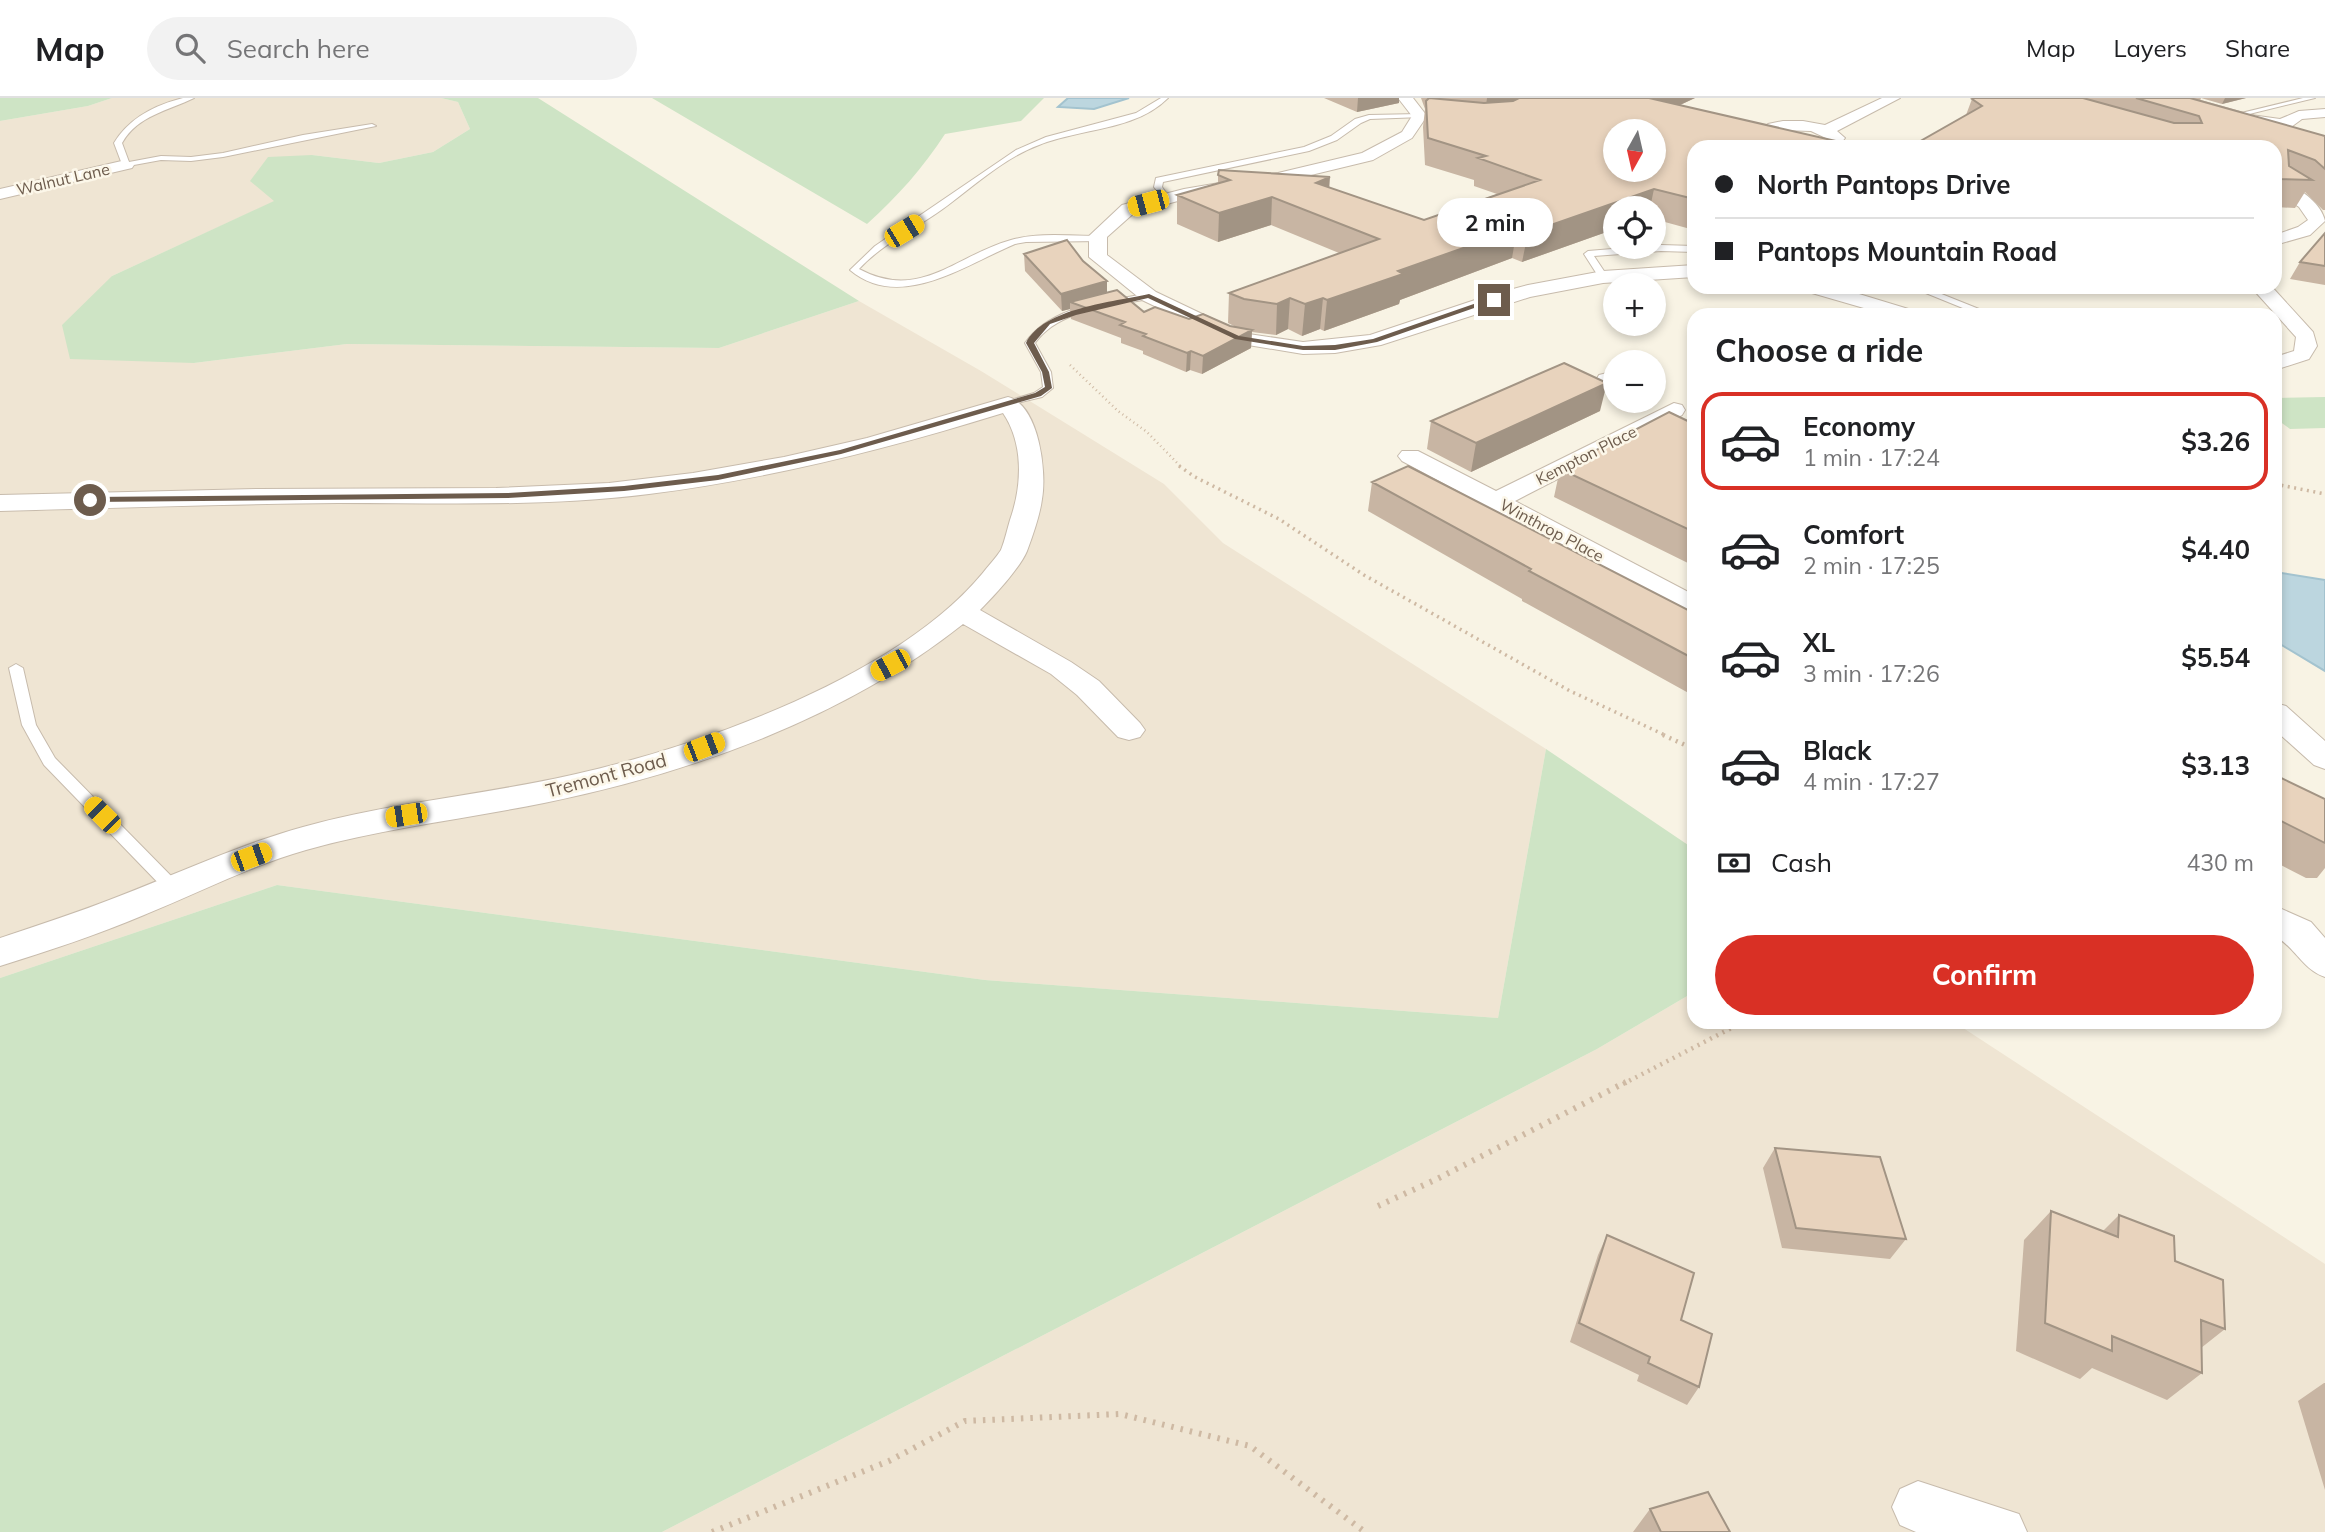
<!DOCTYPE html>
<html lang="en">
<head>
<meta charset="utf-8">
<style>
  body { margin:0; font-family:Mulish,sans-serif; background:#f2f2f2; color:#202124; height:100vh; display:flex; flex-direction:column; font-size:26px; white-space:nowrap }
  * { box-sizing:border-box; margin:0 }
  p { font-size:23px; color:#757577 }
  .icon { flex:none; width:38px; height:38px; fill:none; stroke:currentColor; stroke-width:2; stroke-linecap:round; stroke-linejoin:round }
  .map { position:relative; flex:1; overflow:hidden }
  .sheet { position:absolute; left:1687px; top:210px; width:595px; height:721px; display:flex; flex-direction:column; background:#fff; border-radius:21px; box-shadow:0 4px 10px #0003 }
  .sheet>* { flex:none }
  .guide { position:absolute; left:1687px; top:42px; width:595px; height:154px; border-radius:21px; box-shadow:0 4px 10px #0003; display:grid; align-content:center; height:154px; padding:0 28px; background:#fff }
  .needle { width:46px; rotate:188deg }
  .tools { position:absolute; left:1603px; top:21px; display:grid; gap:14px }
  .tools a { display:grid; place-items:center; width:63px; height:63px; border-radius:50%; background:#fff; box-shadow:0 4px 10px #0003; font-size:35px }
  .end { position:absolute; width:32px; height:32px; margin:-16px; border:9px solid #6d5c4d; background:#fff; box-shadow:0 0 0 4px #fff }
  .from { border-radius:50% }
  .bubble { position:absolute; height:49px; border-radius:24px; background:#fff; box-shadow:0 4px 10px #0003; font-size:23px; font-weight:700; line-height:49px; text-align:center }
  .car { position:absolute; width:21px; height:42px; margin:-21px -10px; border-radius:9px; box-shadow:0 0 5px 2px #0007; background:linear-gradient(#f5c518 24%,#345 0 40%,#f5c518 0 76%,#345 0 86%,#f5c518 0) }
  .guide b { display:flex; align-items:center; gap:24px; height:66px; font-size:26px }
  .guide b+b { border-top:2px solid #e0e0e0 }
  .guide i { width:18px; height:18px; background:#202124 }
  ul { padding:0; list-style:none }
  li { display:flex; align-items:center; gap:21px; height:98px; margin:0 14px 10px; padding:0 14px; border:4px solid transparent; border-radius:21px }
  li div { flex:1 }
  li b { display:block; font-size:26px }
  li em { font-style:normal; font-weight:700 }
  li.selected { border-color:#d93025 }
  li>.icon { width:63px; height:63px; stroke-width:1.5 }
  h2 { padding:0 28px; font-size:32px; line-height:84px }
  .pay { display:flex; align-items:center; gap:18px; height:77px; padding:0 28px; font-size:26px }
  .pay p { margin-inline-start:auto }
  .cta { display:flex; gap:14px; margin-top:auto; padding:14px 28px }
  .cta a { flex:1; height:80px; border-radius:42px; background:#d93025; color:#fff; font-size:28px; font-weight:700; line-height:80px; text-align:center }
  header { display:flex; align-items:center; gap:42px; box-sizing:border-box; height:98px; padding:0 35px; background:#fff; border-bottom:2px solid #e0e0e0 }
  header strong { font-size:33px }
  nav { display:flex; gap:38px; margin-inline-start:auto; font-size:24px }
  .search { width:490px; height:63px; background:#f2f2f2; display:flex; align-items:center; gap:18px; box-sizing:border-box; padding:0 24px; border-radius:38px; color:#757577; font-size:26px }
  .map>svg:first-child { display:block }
</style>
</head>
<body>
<header>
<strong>Map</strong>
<div class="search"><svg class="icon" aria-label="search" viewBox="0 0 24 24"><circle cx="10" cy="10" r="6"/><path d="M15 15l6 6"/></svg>Search here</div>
<nav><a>Map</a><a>Layers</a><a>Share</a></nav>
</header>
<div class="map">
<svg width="2325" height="1434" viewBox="0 0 2325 1434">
  <rect width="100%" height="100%" fill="#f8f3e4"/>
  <path fill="#efe5d3" d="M112 0H441L458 4 470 31 433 54 379 65 312 57 275 103 112 178 194 265 347 246 719 250 859 203 981 273 1164 386 1223 445 1546 651 1498 920 985 882 277 787 0 880V23L88 8Z
    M1694 894V924H1954L2325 1166V1434H662L1597 951Z"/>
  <path fill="#cee4c5" d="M0 0H112L88 8 0 23Z
    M441 0H538L859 203 719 250 347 246 194 265 70 261 62 227 112 178 274 103 250 83 268 59 312 57 379 65 433 54 470 31 458 4Z
    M652 0H1044L1021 23 945 36C923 70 897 99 867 126Z
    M2325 299V330L2290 331 2275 320V300Z
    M1546 651 1694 751V894L1597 951 662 1434H0V880L277 787 985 882 1498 920Z"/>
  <path fill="#bcd6df" stroke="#a3c3cf" stroke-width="2" d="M1068 0H1129L1094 11 1058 9Z
    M2275 474 2325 482V573L2275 543Z"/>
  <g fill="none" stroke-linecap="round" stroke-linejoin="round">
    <g stroke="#c7bbac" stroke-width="2">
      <path id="lane" d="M183 0H194C168 13 138 17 122 45L129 64 161 58 191 59 223 55 303 37 372 26 376 28 223 59 191 63 161 62 123 69 114 45C129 20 155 7 183 0Z
        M1161 0H1168C1135 33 1081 30 1039 47 1001 61 970 92 937 115 911 133 881 147 859 171 920 204 956 157 1011 142 1038 134 1070 138 1098 138L1102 141 1101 143 1026 144 1015 146C965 167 900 214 850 172L875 148 1016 52 1046 39 1136 15Z
        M2303 0H2315L2237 19 2233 17Z
        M1420 16 1422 19 1370 21 1361 25 1337 42 1309 53 1163 84 1162 89 1171 102H1165L1154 89 1156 80 1304 49 1331 38 1355 21 1369 17Z
        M1661 147 1694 148V154L1661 153 1594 158 1608 179 1603 182 1600 181 1584 156 1588 153Z
        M1911 189H1924L1994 217H1980Z
        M1149 195 1152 196V200C1113 209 1060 210 1035 245L1051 274 1053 290 1042 299 1004 308V304L1034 295 1043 289 1041 274 1025 245C1052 207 1106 204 1149 195Z
        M16 566 23 570 36 627 55 660 179 786 181 790 179 794H167L44 667 22 627 9 570Z"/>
    </g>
    <g stroke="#c7bbac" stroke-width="2">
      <path id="street" d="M1398 0H1413L1427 18 1412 40 1373 62 1278 85 1185 101 1134 115 1107 139V157L1156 194 1242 235 1303 244 1370 237 1487 198 1528 187 1603 173 1694 167V179L1603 185 1530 199 1381 247 1335 255 1303 256 1230 244 1142 202 1089 159V138L1122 107 1184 91 1278 75 1362 55 1402 34 1412 18Z
        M1882 0H1900L1837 33 1845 40 1838 49H1779L1764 43 1758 33 1768 26 1783 23H1803L1825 27ZM1783 32 1811 33 1828 41C1813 49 1793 43 1775 37L1774 35Z
        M2167 0H2190L2251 17 2280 21 2299 13 2325 11V19L2302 21 2287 32 2250 25 2169 3Z
        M126 62 134 67 132 70 0 101V91Z
        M2275 81C2294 86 2321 103 2325 123L2310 137 2275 147V137L2298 129 2308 122 2299 109 2275 93Z
        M1802 189H1836L1915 213 1918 217H1888L1805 193Z
        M2251 189H2272L2313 234 2317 248 2309 261 2275 272V259L2294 253 2296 239Z
        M1607 275 1615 278V293L1599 287 1596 282 1599 277Z
        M1008 299C1039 307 1047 374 1042 401 1040 417 1033 437 1027 453 1020 470 993 499 980 512L1071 564 1099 583 1140 625 1145 632 1140 639 1129 642 1118 639 1077 597 1051 576 963 526C845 620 691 675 544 705 465 721 384 730 306 752 250 768 198 795 144 817 97 837 48 853 0 868V840C39 827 79 814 117 799 179 775 238 747 303 729 392 704 486 697 576 676 704 647 897 578 982 476 988 468 996 460 1001 452 1005 442 1007 432 1010 422 1022 388 1024 346 1003 315 887 351 769 381 649 396 546 409 441 405 338 405 225 406 113 410 0 413V397L259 391 496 390 609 385 693 375 784 359 867 340Z
        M1674 305 1682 307 1685 312 1682 317 1515 403 1694 497V516L1684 514 1402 363 1398 358 1402 353H1418L1496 393Z
        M2275 605 2286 608 2325 643V671L2314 667 2275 632Z
        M2275 808 2311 824 2325 840V879C2303 872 2295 849 2275 838Z
        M1918 1383 2019 1416 2027 1434H1916L1900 1427 1892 1409 1900 1391Z"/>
    </g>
    <path stroke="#ceb9a3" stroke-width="2.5" stroke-dasharray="1 3.5" stroke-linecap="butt" d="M1070 267 1118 313 1147 334 1182 370"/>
    <path stroke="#ceb9a3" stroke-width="3.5" stroke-dasharray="2 4.5" stroke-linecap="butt" d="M1179 368 1195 379 1279 421 1364 477 1570 593 1667 638
      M2275 386 2325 396"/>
    <path stroke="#ceb9a3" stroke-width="4.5" stroke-dasharray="2 5" stroke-linecap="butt" d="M1663 637 1694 651
      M1623 986 1743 924"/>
    <path stroke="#ceb9a3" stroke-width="6" stroke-dasharray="2.5 7" stroke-linecap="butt" d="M1378 1108 1437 1081 1626 984
      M712 1434 889 1363 965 1323 1120 1316 1250 1348 1365 1434"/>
    <use href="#lane" fill="#fff" fill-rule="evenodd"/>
    <use href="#street" fill="#fff" fill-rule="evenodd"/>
  </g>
  <path fill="#c8b5a3" d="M1324 0H1399V5L1357 14Z
    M1421 0H1695L1680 7 1694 49V132L1654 121V110H1615V131L1522 164 1512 160 1400 202 1399 206 1324 233 1320 231 1302 238 1288 231 1276 237 1252 234 1251 250 1202 276 1190 272 1186 274 1143 256V253L1121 245V240L1071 221 1070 211 1062 213 1025 173 1024 156 1083 163 1107 183V194L1144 214 1236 229 1228 225 1229 195 1339 155 1271 127 1218 144 1177 126V97L1218 85V77L1329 90 1424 122 1497 96 1474 88V82L1425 67 1423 29 1425 11Z
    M1974 0H2246L2222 6 2201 0 2200 3 2325 38V112H2323L2305 94 2295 110 2275 109V49L1966 17 1972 1Z
    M2325 135V187L2290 181 2300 164Z
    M1600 313 1471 374 1427 351 1431 323Z
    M1694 326V468L1554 399 1560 371Z
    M1372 384 1694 515V598L1522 503V501L1368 413Z
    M2275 677 2325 701V770L2317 780H2306L2275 764Z
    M1775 1050 1906 1141 1890 1161 1782 1150 1763 1070Z
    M2051 1113 2103 1133 2119 1117 2175 1163 2225 1231 2201 1250 2202 1275 2167 1302 2092 1270 2080 1281 2016 1253 2024 1142Z
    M1607 1137 1681 1222 1699 1289 1687 1307 1637 1283 1639 1277 1570 1244 1598 1157Z
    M2324 1285H2325V1392L2298 1303Z
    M1650 1411 1730 1434H1633Z"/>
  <path fill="#a29484" d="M1358 0H1399V5L1357 14Z
    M1487 0H1526L1485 15Z
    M1647 0H1695L1641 25Z
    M2225 0H2246L2222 6Z
    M1330 79 1328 107 1316 85Z
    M1654 91 1650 110H1615V131L1522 164 1528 135Z
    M1272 99 1271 127 1218 144 1219 115Z
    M1517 131 1512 160 1400 202 1399 206 1324 233 1327 202 1398 173Z
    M1107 183V200L1070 204V211L1062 213 1061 196Z
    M1290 200 1288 231 1276 237 1277 206Z
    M1323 200 1320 231 1302 238 1305 206Z
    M1252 232 1251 250 1202 276 1203 258Z
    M1191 253 1190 272 1186 274 1187 255Z
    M1607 285 1600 313 1471 374 1476 345Z"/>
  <path fill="#e8d3bd" stroke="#a29484" stroke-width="2" fill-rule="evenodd" d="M1429 0 1484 5 1513 3 1519 0H1649L1862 49H1694V101L1654 91 1528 135 1517 131 1398 173 1403 176 1327 202 1323 200 1305 206 1290 200 1277 206 1244 201 1229 195 1379 141 1272 99 1219 115 1177 97 1230 82 1218 77 1219 72 1330 79 1316 85 1424 122 1540 82 1478 60 1486 58 1428 40 1426 3ZM1615 33H1654V72H1615Z
    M1974 0H2083L2174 25H2202L2199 18 2136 0H2190L2325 38V71L2315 62 2288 52 2289 68 2312 82 2275 81V49H1910L1982 8 1972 1Z
    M2325 135V168L2300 164Z
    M1067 142 1083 163 1107 183 1061 196 1024 156Z
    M1117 192 1144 214 1155 209 1189 221 1203 216 1230 228 1252 232 1203 258 1191 253 1187 255 1143 238 1146 236 1120 227 1125 224 1070 204Z
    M1564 265 1607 285 1476 345 1431 323Z
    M1669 314 1694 326V434L1560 371Z
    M1408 368 1694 515V561L1529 473 1531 471 1372 384Z
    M2275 677 2325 701V745L2275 720Z
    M1775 1050 1880 1059 1906 1141 1796 1130Z
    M2051 1113 2118 1139 2119 1117 2174 1138 2175 1163 2223 1182 2225 1231 2201 1222 2202 1275 2112 1238V1253L2045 1225Z
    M1607 1137 1694 1175 1681 1222 1712 1236 1699 1289 1648 1265 1650 1259 1579 1225Z
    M1708 1394 1730 1434H1661L1650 1411Z"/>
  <path fill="#6d5c4d" d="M1149 196 1239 238 1303 248 1335 247 1373 241 1491 200 1497 202 1377 244 1335 252H1303L1235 241 1148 200 1076 217 1050 226 1034 245 1049 274 1052 290 1041 298 841 356 718 382 624 393 508 400 90 404 86 402 90 399 508 395 624 388 718 377 840 352 1035 295 1045 289 1042 274 1026 245C1043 210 1114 204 1149 196Z"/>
  <g text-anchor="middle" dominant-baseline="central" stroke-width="5" stroke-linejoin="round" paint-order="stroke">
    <g font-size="16" fill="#6d5c4d" stroke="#fcf7e9">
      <text transform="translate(63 81) rotate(-13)">Walnut Lane</text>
      <text transform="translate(1586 357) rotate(-27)">Kempton Place</text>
      <text transform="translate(1552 432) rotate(28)">Winthrop Place</text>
    </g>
    <g font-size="19" fill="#6d5c4d" stroke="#fcf7e9">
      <text transform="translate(606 677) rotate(-15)">Tremont Road</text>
    </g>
  </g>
</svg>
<div class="tools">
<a><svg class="needle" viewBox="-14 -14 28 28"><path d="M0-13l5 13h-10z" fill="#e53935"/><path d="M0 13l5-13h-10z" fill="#757577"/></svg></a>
<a><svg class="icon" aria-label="locate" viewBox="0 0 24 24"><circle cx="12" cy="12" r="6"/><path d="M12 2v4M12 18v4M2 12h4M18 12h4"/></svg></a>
<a>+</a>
<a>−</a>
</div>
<i class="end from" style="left:90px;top:402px"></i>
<i class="end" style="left:1494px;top:202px"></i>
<div class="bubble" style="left:1437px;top:100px;width:116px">2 min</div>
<i class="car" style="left:1148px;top:105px;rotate:255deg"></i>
<i class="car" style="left:904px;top:133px;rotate:59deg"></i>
<i class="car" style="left:890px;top:567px;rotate:242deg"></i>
<i class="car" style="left:704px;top:649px;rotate:69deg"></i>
<i class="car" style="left:102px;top:717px;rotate:315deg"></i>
<i class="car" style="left:406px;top:717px;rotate:261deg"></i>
<i class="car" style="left:251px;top:759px;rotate:70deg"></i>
<div class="guide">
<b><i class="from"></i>North Pantops Drive</b>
<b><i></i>Pantops Mountain Road</b>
</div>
<section class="sheet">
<h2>Choose a ride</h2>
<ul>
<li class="selected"><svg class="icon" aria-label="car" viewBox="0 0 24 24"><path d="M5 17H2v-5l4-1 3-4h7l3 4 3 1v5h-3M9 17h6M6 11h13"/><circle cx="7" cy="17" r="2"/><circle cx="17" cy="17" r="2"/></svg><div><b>Economy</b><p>1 min · 17:24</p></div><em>$3.26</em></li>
<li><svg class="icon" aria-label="car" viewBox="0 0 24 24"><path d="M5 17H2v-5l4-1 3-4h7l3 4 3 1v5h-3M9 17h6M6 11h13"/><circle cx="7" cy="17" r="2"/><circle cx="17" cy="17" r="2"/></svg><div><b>Comfort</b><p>2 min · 17:25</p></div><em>$4.40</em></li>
<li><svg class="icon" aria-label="car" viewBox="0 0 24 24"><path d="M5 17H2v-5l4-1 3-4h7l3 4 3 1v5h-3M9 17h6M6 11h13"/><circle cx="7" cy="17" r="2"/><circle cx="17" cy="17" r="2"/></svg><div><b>XL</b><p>3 min · 17:26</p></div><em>$5.54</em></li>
<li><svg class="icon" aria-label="car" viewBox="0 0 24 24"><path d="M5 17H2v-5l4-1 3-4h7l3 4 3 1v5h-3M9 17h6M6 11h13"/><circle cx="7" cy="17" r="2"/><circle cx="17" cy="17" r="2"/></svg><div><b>Black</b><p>4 min · 17:27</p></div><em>$3.13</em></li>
</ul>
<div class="pay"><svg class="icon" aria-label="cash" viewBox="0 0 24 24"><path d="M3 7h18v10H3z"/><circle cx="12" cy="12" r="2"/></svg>Cash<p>430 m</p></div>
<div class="cta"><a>Confirm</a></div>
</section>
</div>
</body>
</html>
